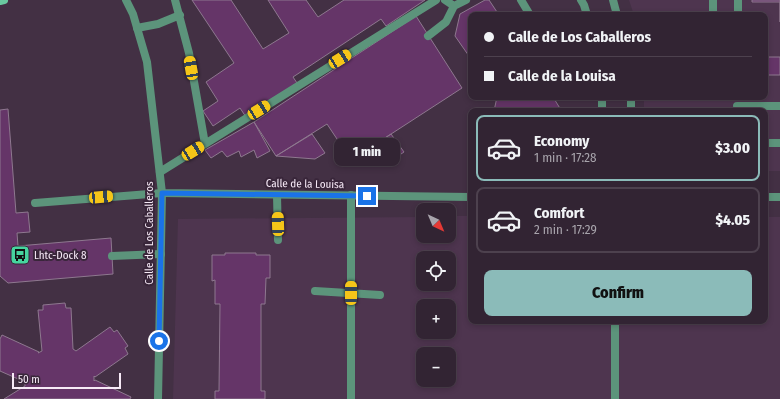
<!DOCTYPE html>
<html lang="en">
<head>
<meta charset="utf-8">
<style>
  body { margin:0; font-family:"Fira Sans Condensed",sans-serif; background:#3a2c3b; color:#f1f3f6; height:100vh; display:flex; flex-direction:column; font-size:15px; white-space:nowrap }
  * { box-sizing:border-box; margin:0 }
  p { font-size:13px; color:#a8a4ac }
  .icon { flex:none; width:22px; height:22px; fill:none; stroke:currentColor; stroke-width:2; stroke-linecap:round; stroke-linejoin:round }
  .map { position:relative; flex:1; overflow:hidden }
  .sheet { position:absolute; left:468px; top:108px; width:300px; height:216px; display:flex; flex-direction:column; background:#322433; border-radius:8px; box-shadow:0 2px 6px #0003,0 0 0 1px #4d414e }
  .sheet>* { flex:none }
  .hud { position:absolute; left:468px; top:12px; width:300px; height:88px; border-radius:8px; box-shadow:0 2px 6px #0003,0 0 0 1px #4d414e; display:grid; align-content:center; height:88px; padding:0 16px; background:#322433 }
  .needle { width:26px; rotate:136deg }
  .buttons { position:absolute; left:416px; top:203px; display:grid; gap:8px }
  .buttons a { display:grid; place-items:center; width:40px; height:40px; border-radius:8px; background:#322433; box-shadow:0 2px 6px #0003,0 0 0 1px #4d414e; font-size:20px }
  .scale { position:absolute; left:12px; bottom:10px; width:109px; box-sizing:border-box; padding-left:4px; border:2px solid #f7eaf7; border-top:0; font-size:11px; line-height:14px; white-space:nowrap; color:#f7eaf7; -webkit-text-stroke:3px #39263a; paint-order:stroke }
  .end { position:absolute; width:18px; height:18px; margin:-9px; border:5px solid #1a73e8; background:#fff; box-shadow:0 0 0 2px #fff }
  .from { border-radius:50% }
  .bubble { position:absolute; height:28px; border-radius:8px; background:#322433; box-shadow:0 2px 6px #0003,0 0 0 1px #4d414e; font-size:13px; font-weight:800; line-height:28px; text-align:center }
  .car { position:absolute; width:12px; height:24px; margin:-12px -6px; border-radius:5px; box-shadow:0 0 3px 1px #0007; background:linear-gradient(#f5c518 24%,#345 0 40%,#f5c518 0 76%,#345 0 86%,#f5c518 0) }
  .hud b { display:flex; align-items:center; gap:14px; height:38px; font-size:15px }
  .hud b+b { border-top:1px solid #4d414e }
  .hud i { width:10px; height:10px; background:#f1f3f6 }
  ul { padding:7px 0 0; list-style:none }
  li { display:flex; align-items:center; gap:12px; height:66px; margin:0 8px 6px; padding:0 8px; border:2px solid #4d414e; border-radius:8px }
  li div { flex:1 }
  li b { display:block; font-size:15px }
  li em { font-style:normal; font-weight:800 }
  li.active { border-color:#8bbbb9 }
  li>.icon { width:36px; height:36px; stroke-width:1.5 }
  .cta { display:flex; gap:8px; margin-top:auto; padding:8px 16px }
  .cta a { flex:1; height:46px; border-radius:8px; background:#8bbbb9; color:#111; font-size:16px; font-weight:800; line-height:46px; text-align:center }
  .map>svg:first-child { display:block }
</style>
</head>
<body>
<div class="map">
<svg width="780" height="399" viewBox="0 0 780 399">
  <rect width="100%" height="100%" fill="#433044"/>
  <path fill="#4e354f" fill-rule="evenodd" d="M629 0H780V171H765V111H644V97H765V15H634Z
    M449 216H471V321H765V217H780V399H173L178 219 423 217V236H449ZM423 258H449V284H423ZM423 306H449V332H423ZM423 354H449V380H423Z"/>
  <path fill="#653568" stroke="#8e788f" d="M192 0H231L263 49 289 33 268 0H306L318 17 344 0H425L386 26 381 19 293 77 297 83 246 117 240 108 213 126 203 111 218 101 206 82 234 63Z
    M485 0H489L499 15H471V59L455 36 460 14Z
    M752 0H780V22V2H752Z
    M416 16 462 88 351 160 327 124 276 156 254 122Z
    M765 57H780V75H765Z
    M497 97H553L561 110 494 111Z
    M8 109 16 213 28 212 30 232 17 233 18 246 111 238 113 274 8 283 0 276V110Z
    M254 122 270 151 257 158 254 150 241 157 239 151 227 157 222 151 211 158 205 150Z
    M312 134 325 153 315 159 276 156Z
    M391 134 404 152 392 160 357 156Z
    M225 253H256V255H270V278H266L265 304H261V391H265V399H215V391H219L220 304H215V280L212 281V255H225Z
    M65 303 66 308H71L73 349 76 351 110 327 114 332 117 330 128 346 125 348 128 354 95 377 94 376V381L95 380 131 397 130 399H4L25 386V382L0 371V339L2 335 39 352 38 353 42 351 38 310H43V305Z"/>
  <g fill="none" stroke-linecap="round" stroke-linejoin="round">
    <path stroke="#5c947b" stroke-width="8" d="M175 0 189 53 205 144
      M445 0 454 6
      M521 0 530 15
      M713 0V15
      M738 0V15
      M137 28 158 24 180 15
      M428 36 446 22 454 6 466 0
      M737 106H780
      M765 143H780
      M160 172 436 0
      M277 195 278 240
      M35 203 162 193
      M112 256 161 254
      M315 291 380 295
      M351 399V195
      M615 399V321"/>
    <path stroke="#5c947b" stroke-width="8" d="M158 399 162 193"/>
    <path stroke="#5c947b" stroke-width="8" d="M126 0 133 14 147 62 162 193 471 197
      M581 0 584 5 587 15
      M613 0 617 15
      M602 111V97
      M631 111V97
      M765 197H780"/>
    <path stroke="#6ac9a0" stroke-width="8" d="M0 1 4 0"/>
  </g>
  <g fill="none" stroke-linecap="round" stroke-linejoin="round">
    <path stroke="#1a73e8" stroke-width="5" d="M159 341 162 193 367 196"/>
  </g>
  <defs>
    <g id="bus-square" transform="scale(1)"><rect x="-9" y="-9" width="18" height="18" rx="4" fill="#46d49e" stroke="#39263a"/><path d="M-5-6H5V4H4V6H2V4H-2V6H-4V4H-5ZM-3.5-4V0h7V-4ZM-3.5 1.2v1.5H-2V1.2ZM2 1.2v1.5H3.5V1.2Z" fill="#111"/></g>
  </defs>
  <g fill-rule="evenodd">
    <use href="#bus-square" x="20" y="255"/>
  </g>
  <g text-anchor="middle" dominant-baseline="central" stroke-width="4" stroke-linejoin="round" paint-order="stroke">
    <g font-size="11" fill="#f7eaf7" stroke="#39263a">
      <text transform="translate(305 184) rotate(1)">Calle de la Louisa</text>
      <text transform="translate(149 233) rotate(-90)">Calle de Los Caballeros</text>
    </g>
    <g font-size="11" fill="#f7eaf7" stroke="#39263a" text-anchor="start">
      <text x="34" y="255">Lhtc-Dock 8</text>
    </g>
  </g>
</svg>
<div class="buttons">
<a><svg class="needle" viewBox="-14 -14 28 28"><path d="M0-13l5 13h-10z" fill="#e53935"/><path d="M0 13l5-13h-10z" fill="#a8a4ac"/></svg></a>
<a><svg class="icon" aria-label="locate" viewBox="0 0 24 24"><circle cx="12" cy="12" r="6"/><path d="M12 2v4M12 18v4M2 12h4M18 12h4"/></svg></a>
<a>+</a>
<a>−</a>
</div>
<div class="scale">50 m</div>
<i class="end from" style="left:159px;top:341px"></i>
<i class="end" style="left:367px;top:196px"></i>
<div class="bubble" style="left:334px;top:138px;width:66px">1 min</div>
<i class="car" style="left:340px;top:59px;rotate:58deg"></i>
<i class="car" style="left:191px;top:68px;rotate:350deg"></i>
<i class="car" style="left:259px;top:110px;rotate:58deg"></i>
<i class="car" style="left:193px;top:151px;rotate:58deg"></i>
<i class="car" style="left:101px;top:197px;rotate:85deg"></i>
<i class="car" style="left:278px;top:224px;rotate:358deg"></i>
<i class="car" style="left:351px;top:293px;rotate:0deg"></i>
<div class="hud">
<b><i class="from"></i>Calle de Los Caballeros</b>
<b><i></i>Calle de la Louisa</b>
</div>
<section class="sheet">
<ul>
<li class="active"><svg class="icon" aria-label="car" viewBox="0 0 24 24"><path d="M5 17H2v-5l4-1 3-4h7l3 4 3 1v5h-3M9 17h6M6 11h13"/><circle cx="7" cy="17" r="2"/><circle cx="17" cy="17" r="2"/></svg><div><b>Economy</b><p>1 min · 17:28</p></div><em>$3.00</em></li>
<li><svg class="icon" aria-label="car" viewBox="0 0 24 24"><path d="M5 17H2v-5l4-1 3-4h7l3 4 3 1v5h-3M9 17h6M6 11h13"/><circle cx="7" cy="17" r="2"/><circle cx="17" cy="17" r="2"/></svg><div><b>Comfort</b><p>2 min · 17:29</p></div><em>$4.05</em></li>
</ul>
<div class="cta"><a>Confirm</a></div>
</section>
</div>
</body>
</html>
